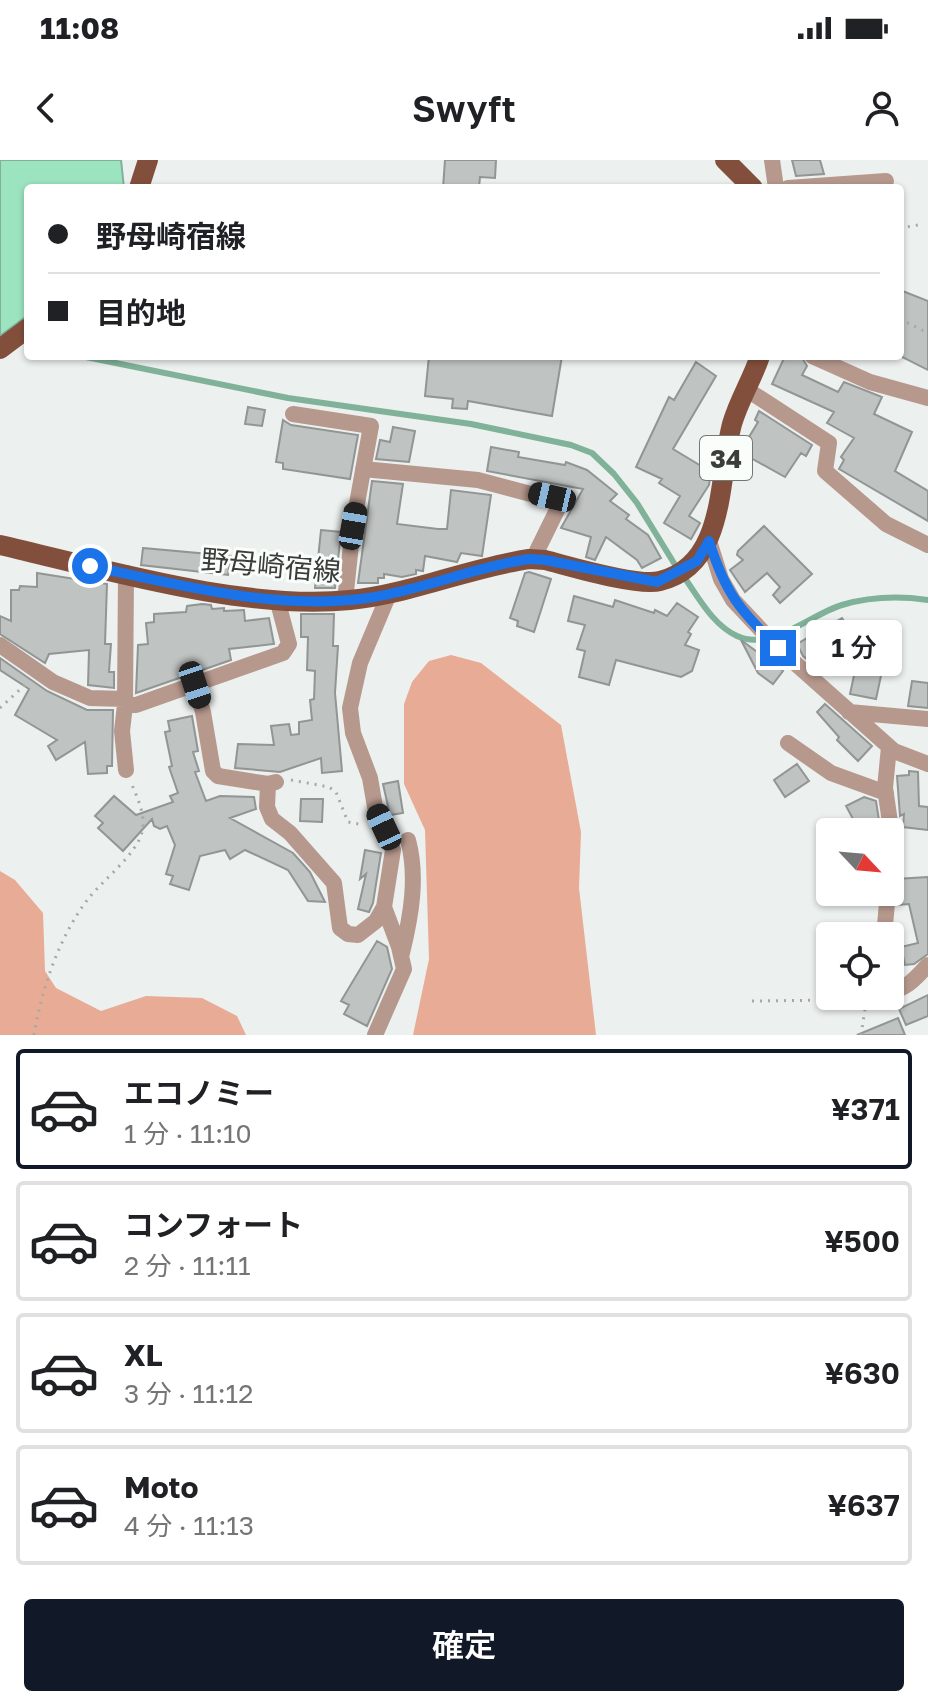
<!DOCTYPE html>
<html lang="ja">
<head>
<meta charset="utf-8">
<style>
  body { margin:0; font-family:"Golos Text","Noto Sans JP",sans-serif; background:#f2f2f2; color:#202124; height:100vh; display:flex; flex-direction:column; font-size:30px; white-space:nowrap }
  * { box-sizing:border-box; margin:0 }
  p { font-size:26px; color:#757577 }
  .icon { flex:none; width:44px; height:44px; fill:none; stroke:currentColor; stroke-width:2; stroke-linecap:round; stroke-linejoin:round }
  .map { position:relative; height:875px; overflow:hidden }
  .drawer { display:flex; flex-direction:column; background:#fff; flex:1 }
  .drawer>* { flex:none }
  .hud { position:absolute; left:24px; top:24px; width:880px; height:176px; border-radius:8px; box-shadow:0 2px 6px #0004; display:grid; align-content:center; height:176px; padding:0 24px; background:#fff }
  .needle { width:52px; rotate:116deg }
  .buttons { position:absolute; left:816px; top:658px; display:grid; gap:16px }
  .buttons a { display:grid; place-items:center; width:88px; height:88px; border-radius:8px; background:#fff; box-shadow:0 2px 6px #0004; font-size:40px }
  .end { position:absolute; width:36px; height:36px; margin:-18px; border:10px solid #1a73e8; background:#fff; box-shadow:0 0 0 4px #fff }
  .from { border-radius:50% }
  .bubble { position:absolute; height:56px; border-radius:8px; background:#fff; box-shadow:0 2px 6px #0004; font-size:26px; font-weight:600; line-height:56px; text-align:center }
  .car { position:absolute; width:24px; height:48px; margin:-24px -12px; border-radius:10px; box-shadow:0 0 6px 2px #0007; background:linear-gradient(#222 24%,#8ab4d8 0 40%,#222 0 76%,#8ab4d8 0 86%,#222 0) }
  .hud b { display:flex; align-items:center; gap:28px; height:76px; font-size:30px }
  .hud b+b { border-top:2px solid #e0e0e0 }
  .hud i { width:20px; height:20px; background:#202124 }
  ul { padding:14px 0 0; list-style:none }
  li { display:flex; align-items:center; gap:24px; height:120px; margin:0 16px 12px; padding:0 8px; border:4px solid #e0e0e0; border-radius:8px }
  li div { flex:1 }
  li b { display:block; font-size:30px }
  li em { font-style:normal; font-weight:600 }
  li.selected { border-color:#111827 }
  li>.icon { width:72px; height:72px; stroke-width:1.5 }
  .primary-button { display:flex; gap:16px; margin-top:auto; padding:16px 24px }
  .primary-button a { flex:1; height:92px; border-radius:8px; background:#111827; color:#fff; font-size:32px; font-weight:600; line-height:92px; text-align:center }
  .status { display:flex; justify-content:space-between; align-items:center; height:56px; padding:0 40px; background:#fff; direction:ltr }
  .status svg { height:22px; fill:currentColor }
  header { display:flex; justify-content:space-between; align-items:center; height:104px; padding:0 24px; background:#fff; font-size:36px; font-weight:600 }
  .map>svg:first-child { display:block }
</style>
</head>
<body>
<div class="status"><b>11:08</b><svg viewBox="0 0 49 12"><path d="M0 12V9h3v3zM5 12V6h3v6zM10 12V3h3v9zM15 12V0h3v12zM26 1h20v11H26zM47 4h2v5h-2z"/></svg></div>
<header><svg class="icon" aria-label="back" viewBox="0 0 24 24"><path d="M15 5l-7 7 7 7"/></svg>Swyft<svg class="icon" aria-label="person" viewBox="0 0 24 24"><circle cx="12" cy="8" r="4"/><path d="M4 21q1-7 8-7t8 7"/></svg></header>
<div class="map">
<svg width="928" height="875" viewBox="0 0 928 875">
  <rect width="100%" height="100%" fill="#ecf0ee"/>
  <path fill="#e8ab95" d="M451 495 481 503 561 565 581 672 579 728 596 875H413L429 799 425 670 404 624V544L412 522 429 501Z
    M0 711 15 720 43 753 45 811 56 828 101 851 146 836 202 838 237 856 246 875H0Z"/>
  <path fill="#9ce4bf" stroke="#7fb298" stroke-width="2" d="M0 0H121L124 28H28V155L0 176Z"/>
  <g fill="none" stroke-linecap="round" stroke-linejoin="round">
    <path stroke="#7fb298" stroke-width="6" d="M81 196 288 238 471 264 571 285 592 293 614 314 637 343 677 408
      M684 417C699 438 713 465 737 476 771 492 811 454 842 445 869 437 900 436 928 440"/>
  </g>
  <path fill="#bfc3c1" stroke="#919593" stroke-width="2" d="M445 0H496L495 18 480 17 479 28H443Z
    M792 0H820L824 14 796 16Z
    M900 130 928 141V210L900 196Z
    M429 196H562L552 256 468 241 467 249 452 248 453 239 425 236Z
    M785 196H801L807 206 802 215 838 232 844 222 882 237 874 254 912 272 895 311 928 331V361L839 309 844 300 841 297 854 278 827 263 834 252 772 224Z
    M696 202 716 216 673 289 711 312 709 325 689 356 700 363 691 379 664 363 680 336 659 323 662 319 636 307 669 237 674 240Z
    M248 247 265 250 262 266 245 264Z
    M759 251 812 285 806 296 801 293 785 317 740 292 758 262 755 260Z
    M283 260 291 265 358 275 350 319 283 309V303L276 302Z
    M393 267 415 271 409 302 376 299 380 280 390 282Z
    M491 287 519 292 518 297 565 305 566 302 587 310 617 334 610 341 629 355 626 359 648 375 661 398 642 408 637 400 606 377 595 400 586 397 591 377 561 368 583 329 487 311Z
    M372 321 403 324 397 364 438 369H447L451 330 491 335 482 396 461 393 457 402 425 396 423 411 416 410V414L402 417 384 414V418H378V423H358Z
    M764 366 812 414 780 443 773 435 780 427 767 413 745 432 730 410 743 400 737 395 738 391Z
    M321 370 341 372 335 428H315Z
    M143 388 231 396 228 415 141 405Z
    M529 412 551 419 534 472 517 466 518 461 510 458 525 413Z
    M37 413 107 424 105 484H111L109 512H114V528L88 525 89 490 49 494 45 503 0 474V456L11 461V430H19L20 426 37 427Z
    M574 436 613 447 615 440 654 453 655 450 667 456 677 443 698 457 688 472 691 474 685 485 699 490 692 511 681 517 616 500 609 525 579 517 585 491 577 489 585 465 568 461Z
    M202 444 211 445 212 449 224 448V451L244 450 245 461 269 458 274 484 229 489 231 500 136 533 138 485 148 484 146 463 154 462V454L186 452 187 446Z
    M301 454H334L333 486H338L335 533 342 611 322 613 321 598 280 612 235 608 238 584 274 585 271 566 289 564 291 575 299 574V562L312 560 310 540 314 539 315 511 307 510 308 477H301Z
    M842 458 858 484 841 495 837 490 814 505 803 496 797 484Z
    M741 480 783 511 773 524 758 513Z
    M0 498 47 531 87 550H113L112 606H107V613L88 614 85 582 56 600 48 586 57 580 15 555 29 529 0 510Z
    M856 506 882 511 876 539 850 534Z
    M912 521 928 523V548L908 546Z
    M825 544 872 586 858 601 837 580 839 577 817 552Z
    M192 556 198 591 193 592 199 611 195 612 206 641 220 636 254 637 256 649 230 658 293 693 310 712 325 742 308 741 288 710 245 690 230 699 225 690 200 696 189 730 170 724 173 716 166 714 175 685 167 666 160 669 154 666 152 659 123 691 98 668 103 663 95 656 114 636 136 655 173 642 170 636 178 633 169 607 172 606 165 572 170 571 168 561Z
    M797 604 809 621 785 637 774 620Z
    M909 611 918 612 919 646 928 647V670L903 667 904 654 900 656 897 616 909 615Z
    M398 621 403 653 390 655 383 624Z
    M864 637 876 641 880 667 870 672H860L846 646Z
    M301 639H323L322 662 300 661Z
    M365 690 381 693 373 743 369 752 358 749 366 714 360 719Z
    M928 717V794L914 804 905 805 901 787 918 783 909 744 898 745 896 719Z
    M377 781 387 787 392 809 367 866 344 854 349 845 341 841Z
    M928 835V856L906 865 899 849Z
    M898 858 905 875H857Z"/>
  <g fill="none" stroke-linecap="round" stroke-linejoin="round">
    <path stroke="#a5a8a6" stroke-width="3" stroke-dasharray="2 6" stroke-linecap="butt" d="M900 68 918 65
      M900 159 928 173
      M0 548 27 523
      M291 620 329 627 336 632 348 662 364 665
      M752 841 840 840 855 836
      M34 875C42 828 59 777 88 739 103 720 137 694 142 672 146 656 138 639 132 625
      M861 875 867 836"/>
    <path stroke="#b6988d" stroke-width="16" d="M772 0 776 28
      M788 28 886 21
      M812 196 870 222 928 238
      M746 229 829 283 825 311 886 364 928 385
      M293 254 371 266 353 366 345 441
      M363 309 478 320 561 342 533 399
      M709 381 721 419 733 440 778 488 894 591 928 604
      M126 413 125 545H136L283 493 289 484 277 439
      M0 485 53 522 90 538 125 539
      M195 525 203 552 213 611 218 616 268 624 276 622
      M125 545 122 571 126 610
      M849 552 928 559
      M788 583 831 613 886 633
      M889 587 885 628 891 669 890 708
      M268 624 267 647 272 659 290 673 334 723 340 768 348 774 358 775 376 761 384 747 393 690 375 647 370 618 353 573 350 548 360 503 389 434
      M884 776 888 732
      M402 793C411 756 418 717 408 680
      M890 831C907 830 917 816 928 805
      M375 875 404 809 399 787 384 747"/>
    <path stroke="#824f3c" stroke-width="20" d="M725 0 753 28
      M139 28 148 0
      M0 189 28 168
      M0 385C104 409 245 451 350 440 411 434 468 408 529 399L545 400C569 406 638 427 660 421 727 405 718 317 732 264 739 240 752 220 760 196"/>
  </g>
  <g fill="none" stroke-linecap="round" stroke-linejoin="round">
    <path stroke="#1a73e8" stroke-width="10" d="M90 406C180 425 276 451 368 438 423 430 474 407 529 399L545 400 657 422 697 401 709 381C726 435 739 448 778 488"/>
  </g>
  <g text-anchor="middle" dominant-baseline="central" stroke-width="6" stroke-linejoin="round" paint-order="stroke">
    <rect fill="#f9fefb" stroke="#747775" stroke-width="2" x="700" y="276" width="52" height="44" rx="6"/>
    <g font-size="26" font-weight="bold" fill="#3b3d3c">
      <text x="726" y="298">34</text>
    </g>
    <g font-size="28" fill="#3b3d3c" stroke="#f9fefb">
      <text transform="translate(271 405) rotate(5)">野母崎宿線</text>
    </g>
  </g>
</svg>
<div class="buttons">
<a><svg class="needle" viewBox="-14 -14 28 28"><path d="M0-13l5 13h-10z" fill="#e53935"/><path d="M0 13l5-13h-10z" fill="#757577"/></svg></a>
<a><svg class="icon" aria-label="locate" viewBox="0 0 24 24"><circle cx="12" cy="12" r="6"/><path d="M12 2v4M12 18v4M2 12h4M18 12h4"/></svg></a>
</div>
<i class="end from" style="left:90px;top:406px"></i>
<i class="end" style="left:778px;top:488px"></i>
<div class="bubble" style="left:806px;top:460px;width:96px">1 分</div>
<i class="car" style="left:552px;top:337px;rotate:283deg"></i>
<i class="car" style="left:353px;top:366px;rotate:10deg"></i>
<i class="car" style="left:195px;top:525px;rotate:162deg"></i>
<i class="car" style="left:384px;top:667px;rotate:335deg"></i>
<div class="hud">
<b><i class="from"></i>野母崎宿線</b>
<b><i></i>目的地</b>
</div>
</div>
<section class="drawer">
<ul>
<li class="selected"><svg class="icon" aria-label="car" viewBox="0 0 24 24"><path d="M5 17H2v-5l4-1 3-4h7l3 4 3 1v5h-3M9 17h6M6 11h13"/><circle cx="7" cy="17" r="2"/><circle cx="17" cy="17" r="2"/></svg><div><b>エコノミー</b><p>1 分 · 11:10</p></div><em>¥371</em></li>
<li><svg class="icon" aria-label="car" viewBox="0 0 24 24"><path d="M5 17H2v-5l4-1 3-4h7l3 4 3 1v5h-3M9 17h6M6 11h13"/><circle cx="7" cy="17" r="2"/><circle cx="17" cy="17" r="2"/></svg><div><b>コンフォート</b><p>2 分 · 11:11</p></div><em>¥500</em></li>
<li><svg class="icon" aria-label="car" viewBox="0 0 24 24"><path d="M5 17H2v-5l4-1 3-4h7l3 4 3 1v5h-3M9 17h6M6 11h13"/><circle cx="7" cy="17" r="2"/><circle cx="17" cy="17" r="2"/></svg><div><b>XL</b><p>3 分 · 11:12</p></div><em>¥630</em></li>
<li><svg class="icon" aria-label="car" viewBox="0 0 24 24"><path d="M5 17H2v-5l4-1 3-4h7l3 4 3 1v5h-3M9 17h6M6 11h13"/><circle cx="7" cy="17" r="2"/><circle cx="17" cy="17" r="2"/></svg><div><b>Moto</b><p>4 分 · 11:13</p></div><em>¥637</em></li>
</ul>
<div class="primary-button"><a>確定</a></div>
</section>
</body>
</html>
